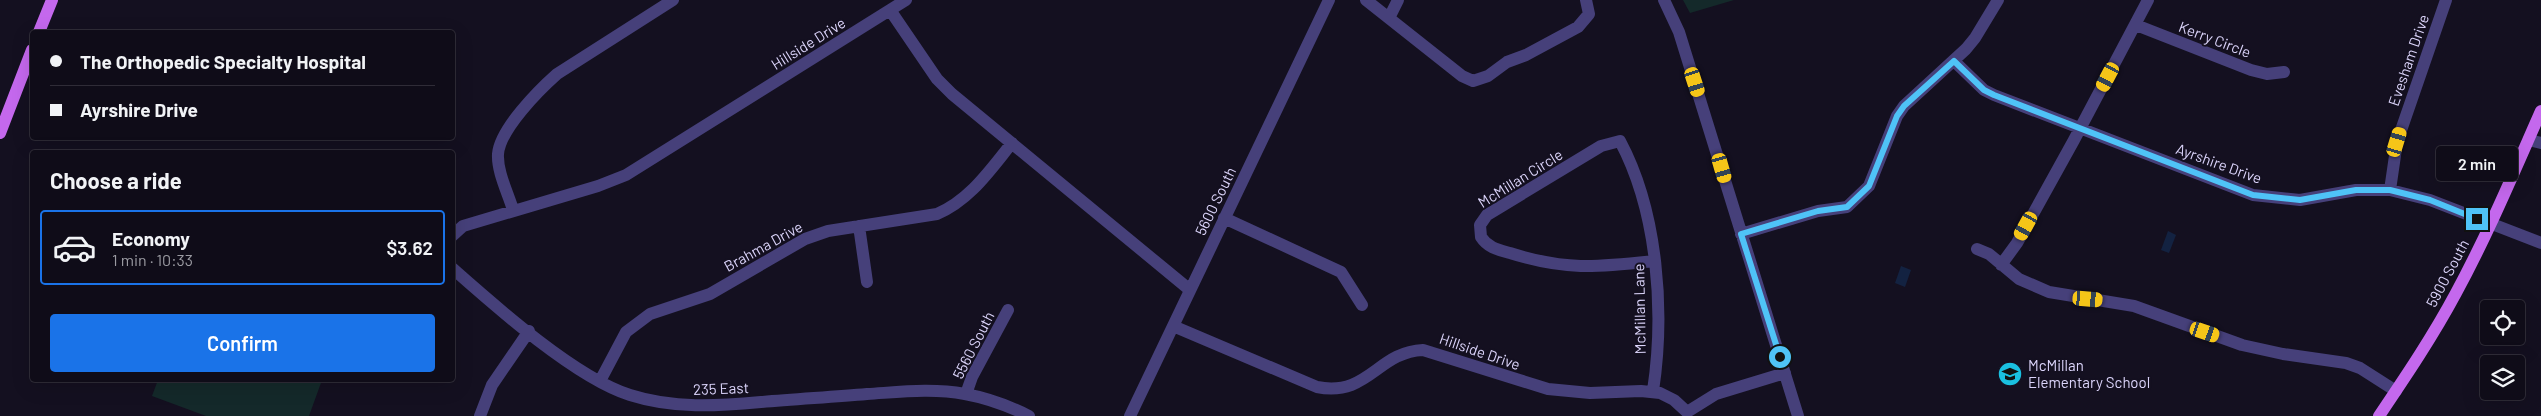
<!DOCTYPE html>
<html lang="en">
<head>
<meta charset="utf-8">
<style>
  body { margin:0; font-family:Barlow,sans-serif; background:#181521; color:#f1f3f6; height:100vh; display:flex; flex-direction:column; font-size:19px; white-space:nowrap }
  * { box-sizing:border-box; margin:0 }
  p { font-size:16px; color:#9b9ba2 }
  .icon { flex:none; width:28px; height:28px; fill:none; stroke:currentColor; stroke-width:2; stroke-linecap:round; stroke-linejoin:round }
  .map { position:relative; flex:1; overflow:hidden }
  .details { position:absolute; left:30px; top:150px; width:425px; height:232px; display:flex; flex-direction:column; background:#0f0c18; border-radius:5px; box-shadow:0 5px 20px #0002,0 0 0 1px #2f2c37 }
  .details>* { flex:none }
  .top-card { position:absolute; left:30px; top:30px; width:425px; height:110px; border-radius:5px; box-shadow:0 5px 20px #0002,0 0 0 1px #2f2c37; display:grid; align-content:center; height:110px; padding:0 20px; background:#0f0c18 }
  .fabs { position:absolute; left:2480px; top:300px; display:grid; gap:10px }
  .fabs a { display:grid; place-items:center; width:45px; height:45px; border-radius:5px; background:#0f0c18; box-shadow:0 5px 20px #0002,0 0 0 1px #2f2c37; font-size:25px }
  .end { position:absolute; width:22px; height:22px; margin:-11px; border:6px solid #4fc3f7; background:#111; box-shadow:0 0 0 2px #111 }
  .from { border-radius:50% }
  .bubble { position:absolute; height:35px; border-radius:5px; background:#0f0c18; box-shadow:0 5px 20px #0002,0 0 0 1px #2f2c37; font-size:16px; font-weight:600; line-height:35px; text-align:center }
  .car { position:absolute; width:15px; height:30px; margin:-15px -8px; border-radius:6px; box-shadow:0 0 4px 1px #0007; background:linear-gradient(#f5c518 24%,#345 0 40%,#f5c518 0 76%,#345 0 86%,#f5c518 0) }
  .top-card b { display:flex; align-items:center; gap:18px; height:48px; font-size:19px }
  .top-card b+b { border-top:1px solid #2f2c37 }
  .top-card i { width:12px; height:12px; background:#f1f3f6 }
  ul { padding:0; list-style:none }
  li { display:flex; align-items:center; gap:15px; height:75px; margin:0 10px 8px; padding:0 10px; border:2px solid transparent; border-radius:5px }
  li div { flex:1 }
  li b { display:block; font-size:19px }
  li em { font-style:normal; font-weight:600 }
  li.current { border-color:#1a73e8 }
  li>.icon { width:45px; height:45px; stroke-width:1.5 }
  h2 { padding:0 20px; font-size:22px; line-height:60px }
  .cta { display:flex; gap:10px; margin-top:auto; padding:10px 20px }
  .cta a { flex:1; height:58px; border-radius:5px; background:#1a73e8; color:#fff; font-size:20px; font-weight:600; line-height:58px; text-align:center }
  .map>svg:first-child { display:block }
</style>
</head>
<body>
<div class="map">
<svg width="2541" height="416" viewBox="0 0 2541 416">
  <rect width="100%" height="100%" fill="#141020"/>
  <path fill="#14292a" d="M1683 0H1734L1690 13Z
    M158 380H322L309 416H206L152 396Z"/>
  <path fill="#132241" d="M2168 231 2176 235 2169 253 2161 250Z
    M1901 266 1911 270 1905 287 1895 283Z"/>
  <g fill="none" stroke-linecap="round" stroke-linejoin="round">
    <path stroke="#46407a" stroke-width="12" d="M1366 0 1462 76 1473 81 1488 76 1507 62 1526 55 1578 27 1589 14 1586 0
      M1664 0 1679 32 1798 416
      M890 10 937 79 952 94 1190 290
      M1389 18 1398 0
      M2136 25 2251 70 2267 74 2284 72
      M1954 61 1984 90 1994 95 2253 195 2300 200 2356 190H2390L2430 200 2541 243
      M2529 140 2541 143
      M2390 190 2397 142 2446 0
      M513 210C508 193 497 172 498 154 500 129 539 90 557 74L673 0
      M1224 218 1341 272 1362 305
      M859 226 867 282
      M1741 234 1818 211 1847 207 1869 186 1897 116 1904 106 1966 49 1975 38 1998 0
      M452 236 463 226 598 186 626 175 906 0
      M1977 249 1989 254 2019 279 2049 292 2134 306 2242 345 2283 354 2346 363 2360 368 2396 391
      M2001 265 2017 243 2074 140 2148 0
      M452 268C496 307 576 378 630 395 674 409 717 406 761 402 796 399 832 397 867 394 900 392 932 388 965 394 987 398 1009 406 1029 416
      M1173 326 1317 387C1369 397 1377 352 1423 350L1548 389 1590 393 1641 391 1660 393 1674 400 1687 412 1716 394 1785 373
      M600 381 626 332 650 314 710 294 805 239 828 231 937 214C970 200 990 170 1012 143
      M1653 391C1665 312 1658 212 1620 141L1601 146 1487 215 1480 225 1481 237C1488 248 1499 250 1510 253 1567 271 1598 267 1655 261
      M966 394 972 377 1008 310
      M480 416 492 385 529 331
      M1130 416 1329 0"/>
    <path stroke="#c468ed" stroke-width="12" d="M39 32 52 0
      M0 133 32 50
      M2379 416C2406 376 2433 336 2456 293 2488 234 2514 172 2541 111"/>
  </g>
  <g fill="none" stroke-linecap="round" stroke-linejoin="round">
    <path stroke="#4fc3f7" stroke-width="6" d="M1780 357 1741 234 1818 211 1847 207 1869 186 1897 116 1904 106 1954 61 1984 90 1994 95 2253 195 2300 200 2356 190H2390L2430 200 2477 219"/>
  </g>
  <defs>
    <g id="school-disc" transform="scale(1.25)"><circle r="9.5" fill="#1ac0e0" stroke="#141020"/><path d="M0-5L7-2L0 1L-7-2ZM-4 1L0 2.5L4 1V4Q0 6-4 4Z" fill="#111"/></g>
  </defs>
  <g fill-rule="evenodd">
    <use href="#school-disc" x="2010" y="374"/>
  </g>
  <g text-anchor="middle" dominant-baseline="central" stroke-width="4" stroke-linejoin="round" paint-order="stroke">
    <g font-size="15" fill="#dbd4fa" stroke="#141020">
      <text transform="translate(2215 39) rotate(21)">Kerry Circle</text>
      <text transform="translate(808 43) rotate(-32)">Hillside Drive</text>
      <text transform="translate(2408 60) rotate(-71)">Evesham Drive</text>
      <text transform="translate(2219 163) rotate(20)">Ayrshire Drive</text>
      <text transform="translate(1520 178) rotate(-32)">McMillan Circle</text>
      <text transform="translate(1215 201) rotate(-64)">5600 South</text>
      <text transform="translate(763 246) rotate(-29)">Brahma Drive</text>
      <text transform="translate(2447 273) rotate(-62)">5900 South</text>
      <text transform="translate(1639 309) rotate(-91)">McMillan Lane</text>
      <text transform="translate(973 345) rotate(-63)">5560 South</text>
      <text transform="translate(1480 351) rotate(19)">Hillside Drive</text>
      <text transform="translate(721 388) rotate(-2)">235 East</text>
    </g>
    <g font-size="15" fill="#dbd4fa" stroke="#141020" text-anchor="start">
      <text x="2028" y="365">McMillan<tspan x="2028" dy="17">Elementary School</tspan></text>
    </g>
  </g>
</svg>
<div class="fabs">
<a><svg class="icon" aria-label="locate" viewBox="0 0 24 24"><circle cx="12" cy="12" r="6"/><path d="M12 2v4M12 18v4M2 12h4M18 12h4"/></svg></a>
<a><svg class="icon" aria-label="layers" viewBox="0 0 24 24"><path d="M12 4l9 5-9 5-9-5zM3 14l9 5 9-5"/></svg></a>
</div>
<i class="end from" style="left:1780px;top:357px"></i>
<i class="end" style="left:2477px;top:219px"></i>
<div class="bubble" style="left:2436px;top:146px;width:82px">2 min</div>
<i class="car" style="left:2108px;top:77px;rotate:208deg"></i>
<i class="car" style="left:1695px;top:82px;rotate:162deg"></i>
<i class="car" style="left:2397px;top:142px;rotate:17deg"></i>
<i class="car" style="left:1722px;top:168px;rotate:164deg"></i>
<i class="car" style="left:2026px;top:226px;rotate:209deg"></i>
<i class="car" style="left:2088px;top:299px;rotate:95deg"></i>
<i class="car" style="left:2205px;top:332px;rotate:109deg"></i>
<div class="top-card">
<b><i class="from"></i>The Orthopedic Specialty Hospital</b>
<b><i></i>Ayrshire Drive</b>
</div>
<section class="details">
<h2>Choose a ride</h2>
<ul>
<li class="current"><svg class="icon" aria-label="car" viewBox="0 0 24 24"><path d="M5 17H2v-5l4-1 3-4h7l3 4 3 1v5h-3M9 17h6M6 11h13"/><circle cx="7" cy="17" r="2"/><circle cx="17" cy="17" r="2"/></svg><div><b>Economy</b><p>1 min · 10:33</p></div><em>$3.62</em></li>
</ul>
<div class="cta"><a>Confirm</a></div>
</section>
</div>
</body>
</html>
